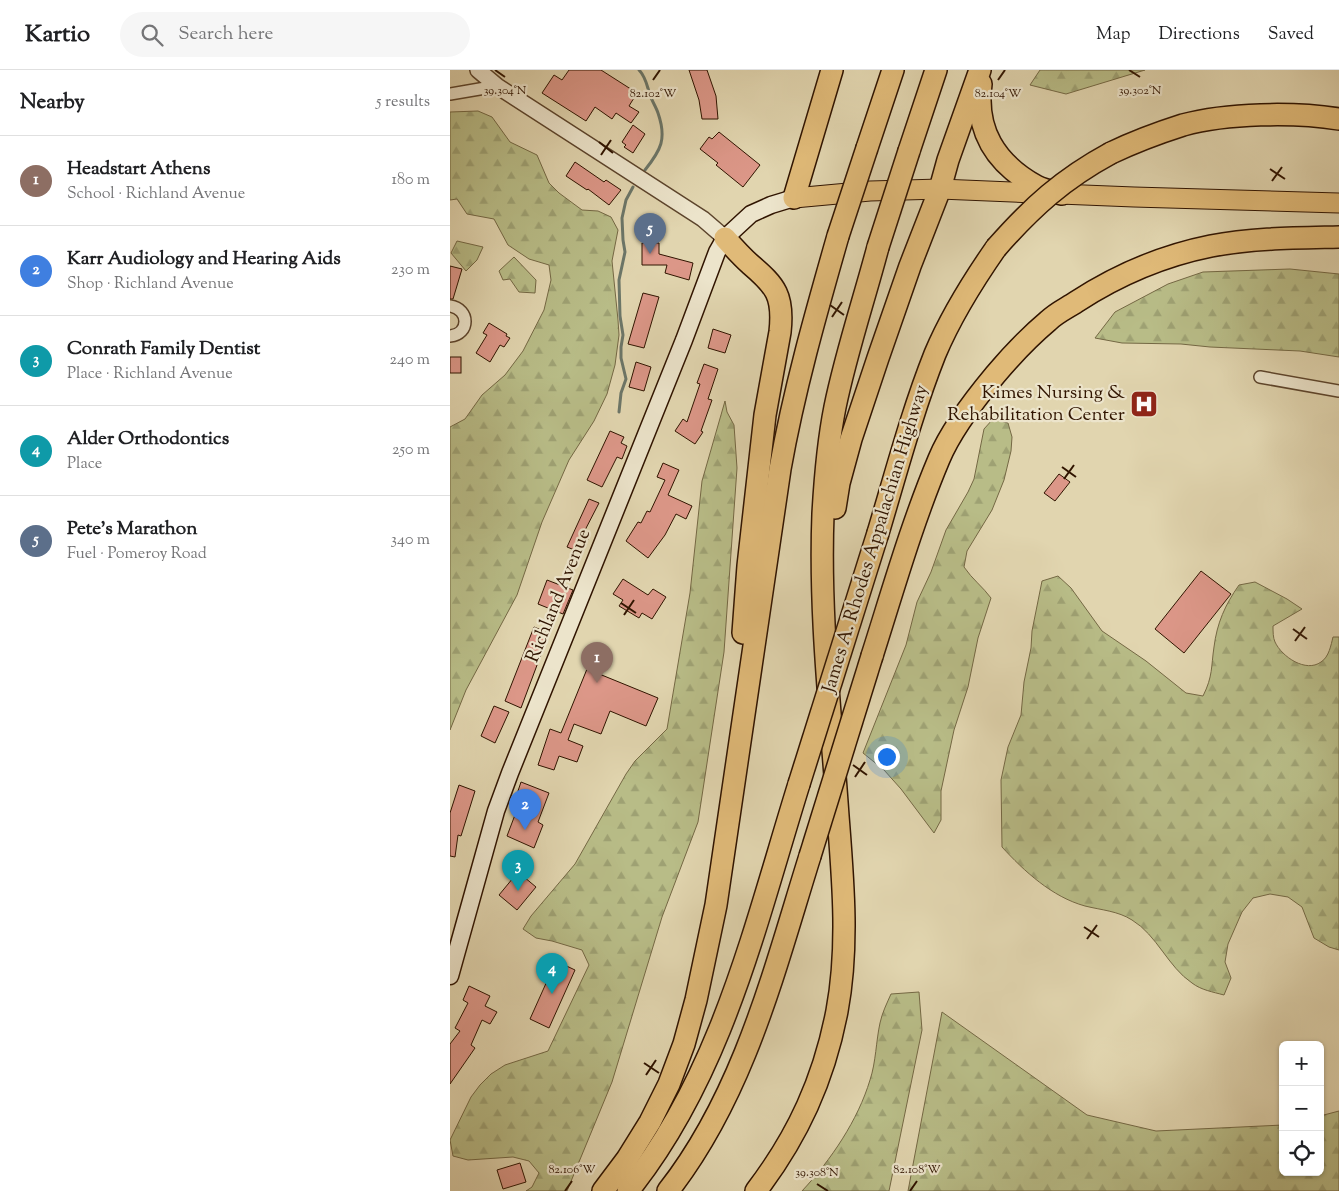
<!DOCTYPE html>
<html lang="en">
<head>
<meta charset="utf-8">
<style>
	body { margin:0; font-family:"Sorts Mill Goudy",serif; background:#f6f6f6; color:#202124 }
	.controls { position:absolute; right:15px; bottom:15px; display:grid; overflow:hidden; border-radius:8px; box-shadow:0 1px 4px #0004 }
	.controls button { width:45px; height:45px; display:grid; place-items:center; padding:0; border:0; border-bottom:1px solid #e0e0e0; background:#fff; color:#202124; font:25px sans-serif }
	.you { position:absolute; left:436px; top:686px; width:18px; height:18px; margin:-12px; border:4px solid #fff; border-radius:50%; background:#1a73e8; box-shadow:0 0 0 8px #1a73e833 }
	.badge { display:grid; place-items:center; width:32px; height:32px; border-radius:50%; background:#b45309; color:#fff; font-size:16px; font-weight:700 }
	.pin { position:absolute; translate:-50% -41px; filter:drop-shadow(0 1px 2px #0008) }
	.pin::after { content:''; position:absolute; top:26px; width:18px; height:15px; background:inherit; clip-path:polygon(0 0,100% 0,50% 100%) }
	.list { margin:0; padding:0; list-style:none }
	h2 { display:flex; justify-content:space-between; align-items:center; height:65px; margin:0; padding:0 20px; font-size:21px }
	h2 small { font-size:16px; font-weight:400; color:#757577 }
	.list li { display:grid; grid-template-columns:32px 1fr auto; gap:15px; align-items:center; box-sizing:border-box; height:90px; padding:0 20px; border-top:1px solid #e0e0e0 }
	.list b { display:block; font-size:19px; white-space:nowrap }
	.list p { margin:0; font-size:16px; white-space:nowrap; color:#757577 }
	.list em { font-size:16px; font-style:normal; color:#757577 }
	.icon { flex:none; width:28px; height:28px; fill:none; stroke:currentColor; stroke-width:2; stroke-linecap:round; stroke-linejoin:round }
	.map { position:relative; flex:none; width:889px; height:1121px; overflow:hidden }
	header { display:flex; align-items:center; gap:30px; box-sizing:border-box; height:70px; padding:0 25px; background:#fff; border-bottom:1px solid #e0e0e0 }
	header strong { font-size:24px }
	nav { display:flex; gap:28px; margin-inline-start:auto; font-size:18px }
	.search { width:350px; height:45px; background:#f6f6f6; display:flex; align-items:center; gap:12px; box-sizing:border-box; padding:0 18px; border-radius:28px; color:#757577; font-size:19px }
	main { display:flex }
	aside { flex:1; background:#fff }
	.map>svg:first-child { display:block }
</style>
</head>
<body>
<header>
<strong>Kartio</strong>
<div class="search"><svg class="icon" aria-label="search" viewBox="0 0 24 24"><circle cx="10" cy="10" r="6"/><path d="M15 15l6 6"/></svg>Search here</div>
<nav><a>Map</a><a>Directions</a><a>Saved</a></nav>
</header>
<main>
<aside>
<h2>Nearby<small>5 results</small></h2>
<ul class="list">
<li><span class="badge" style="background:#8d6e63">1</span><div><b>Headstart Athens</b><p>School · Richland Avenue</p></div><em>180 m</em></li>
<li><span class="badge" style="background:#3f7fe0">2</span><div><b>Karr Audiology and Hearing Aids</b><p>Shop · Richland Avenue</p></div><em>230 m</em></li>
<li><span class="badge" style="background:#0f9aa8">3</span><div><b>Conrath Family Dentist</b><p>Place · Richland Avenue</p></div><em>240 m</em></li>
<li><span class="badge" style="background:#0f9aa8">4</span><div><b>Alder Orthodontics</b><p>Place</p></div><em>250 m</em></li>
<li><span class="badge" style="background:#5c6f8a">5</span><div><b>Pete's Marathon</b><p>Fuel · Pomeroy Road</p></div><em>340 m</em></li>
</ul>
</aside>
<div class="map">
<svg width="889" height="1121" viewBox="0 0 889 1121">
	<defs>
		<pattern id="forest-firs" width="22" height="20" patternUnits="userSpaceOnUse" patternTransform="scale(1.25)"><rect width="22" height="20" fill="#b8bc87"/><path d="M5 1l3.5 6h-7zM16 11l3.5 6h-7z" fill="#9ea173"/></pattern>
	</defs>
	<rect width="100%" height="100%" fill="#e1d5af"/>
	<filter id="stains"><feTurbulence type="fractalNoise" baseFrequency=".004" numOctaves="4"/><feColorMatrix values="0 0 0 0 .2 0 0 0 0 .09 0 0 0 0 .02 0 0 0 .5 -.17"/></filter>
	<radialGradient id="worn" r=".72"><stop offset=".6" stop-color="#630" stop-opacity="0"/><stop offset="1" stop-color="#630" stop-opacity=".3"/></radialGradient>
	<g fill="url(#forest-firs)" stroke="#746844">
		<polygon points="590,0 695,0 616,24 580,15"/>
		<polygon points="28,41 42,47 60,72 87,85 99,113 109,123 132,140 148,141 161,147 168,160 162,191 168,250 169,265 165,295 157,324 144,351 119,390 92,452 67,525 16,620 0,660 0,357 15,349 32,325 55,305 73,281 94,240 101,210 99,195 79,189 58,175 44,149 17,144 7,129 0,130 0,42"/>
		<polygon points="7,171 33,177 27,190 16,201 1,183"/>
		<polygon points="64,187 86,210 85,223 69,222 60,209 53,210 49,201"/>
		<polygon points="840,199 889,204 889,287 850,281 760,277 731,274 672,273 645,268 665,242 718,214 753,202"/>
		<polygon points="275,331 277,342 284,355 287,398 274,582 248,752 212,847 162,1012 117,1121 76,1121 82,1117 89,1103 79,1091 63,1087 18,1090 3,1086 0,1070 21,1027 30,1015 41,1004 55,995 98,981 139,895 132,880 102,871 86,868 73,859 81,846 125,794 176,704 185,691 217,659 240,523 252,411"/>
		<path d="M543 349 558 353 562 367 561 381 554 410 542 440 517 481 514 497C522 509 533 517 541 528L528 568 518 617 504 660 491 721V750L484 763 451 719 434 700 413 683 456 575 467 532 481 502 496 460 518 422 524 409 534 359Z"/>
		<path d="M608 506 621 518 652 561 696 591 736 623 753 626C763 606 761 597 764 577 767 553 775 535 789 515L805 512 837 529 852 539 823 556C823 561 823 568 825 572 832 587 856 603 871 592 879 587 881 575 883 567H889V880L879 877 864 868 852 837 838 827 820 824 803 828 792 842 778 874 775 892 781 908 774 925C763 922 751 920 742 913 718 897 707 865 682 850 668 841 651 840 635 836 602 827 574 801 552 777L551 710 558 677 571 645 574 612 581 578 582 561 592 511Z"/>
		<path d="M469 922 472 960 439 1121H352C381 1090 408 1050 420 1010 426 992 426 971 430 953 432 943 437 933 441 924Z"/>
		<polygon points="492,942 637,1045 706,1061 833,1055 833,1102 870,1102 870,1046 889,1041 889,1121 458,1121"/>
	</g>
	<g fill="none" stroke-linecap="round" stroke-linejoin="round">
		<g stroke="#6c7668" stroke-width="3">
			<path d="M189 0C196 7 197 16 200 25 202 31 206 37 208 43 217 69 211 80 195 100"/>
			<polyline points="169,342 171,323 176,309 171,288 171,277 173,265 170,246 169,210 175,182 173,170 172,148 176,130 183,117"/>
		</g>
	</g>
	<g fill="#dc9788" stroke="#301400">
		<polygon points="119,0 151,0 187,23 179,36 189,42 181,53 166,43 162,49 145,37 136,51 92,23 104,5 112,10"/>
		<polygon points="239,0 257,0 266,26 268,49 252,49 249,30"/>
		<polygon points="183,55 195,64 183,83 174,77 176,75 172,72"/>
		<polygon points="269,62 310,95 293,117 266,95 268,93 250,79 259,67 262,69"/>
		<polygon points="125,92 154,112 156,110 171,120 159,135 138,119 137,120 116,106"/>
		<polygon points="192,173 209,173 209,184 243,193 239,210 215,203 217,195 192,195"/>
		<polygon points="0,196 12,199 3,229 0,229"/>
		<polygon points="193,223 209,227 194,278 178,274"/>
		<polygon points="39,253 57,264 56,266 60,268 54,277 50,275 40,292 26,283 37,265 33,263"/>
		<polygon points="263,259 281,265 275,283 258,278"/>
		<rect x="0" y="287" width="11" height="16"/>
		<polygon points="186,292 201,297 194,321 179,317"/>
		<polygon points="254,294 268,299 258,329 262,330 251,361 253,362 245,374 225,361 233,349 237,352 250,314 247,313"/>
		<polygon points="160,361 174,367 171,373 177,376 172,389 167,387 152,417 137,410"/>
		<polygon points="213,393 229,400 218,425 242,436 236,449 226,444 215,465 198,488 176,471 188,452 191,453 197,441 200,442 215,410 207,407"/>
		<polygon points="609,404 620,412 605,431 594,423"/>
		<polygon points="139,429 149,433 132,466 138,469 132,483 117,477"/>
		<polygon points="751,501 781,524 734,583 705,559"/>
		<polygon points="173,509 198,525 203,519 216,527 202,549 192,543 189,548 169,536 173,530 163,524"/>
		<polygon points="97,510 123,520 113,544 88,534"/>
		<polygon points="84,557 99,563 71,638 55,631"/>
		<polygon points="137,599 208,628 196,656 160,641 151,664 124,654 118,670 133,676 127,692 109,686 104,700 88,695 100,659 111,663"/>
		<polygon points="44,636 59,642 45,673 31,666"/>
		<polygon points="71,712 99,723 88,752 93,755 84,778 57,766 71,729 66,727"/>
		<polygon points="9,715 25,721 11,766 8,765 5,787 0,786 0,743"/>
		<polygon points="68,802 86,817 67,840 49,825"/>
		<polygon points="106,891 125,900 99,958 80,949"/>
		<polygon points="19,916 40,926 35,936 47,942 40,954 32,950 21,975 25,978 0,1014 0,974 10,961 5,958 18,933 13,930"/>
		<polygon points="70,1093 76,1112 53,1119 47,1100"/>
	</g>
	<g fill="none" stroke-linecap="round" stroke-linejoin="round">
		<g stroke="#5c442c" stroke-width="14">
			<g id="minor">
				<polyline points="0,24 47,16"/>
				<path d="M0 236C20 239 20 264 0 266"/>
				<polyline points="810,307 889,321"/>
			</g>
		</g>
		<g stroke="#5c442c" stroke-width="18">
			<polyline id="tertiary" points="28,0 47,16 253,149 275,168"/>
		</g>
		<g stroke="#301400" stroke-width="19">
			<polyline id="secondary" points="0,906 46,741 60,703 234,270 267,182 275,168 301,144 321,135 344,128"/>
		</g>
		<g stroke="#301400" stroke-width="21">
			<polyline id="trunk" points="344,128 420,121 490,119 684,127 889,133"/>
		</g>
		<g stroke="#301400" stroke-width="24">
			<g id="motorway">
				<path d="M531 14C525 60 545 93 586 116 593 120 604 122 612 124"/>
				<polyline points="417,78 443,0"/>
				<polyline points="459,81 486,0"/>
				<path d="M661 83C684 72 708 63 733 55 777 43 844 42 889 49"/>
				<polyline points="344,128 382,0"/>
				<path d="M275 168C283 177 291 186 300 194 326 216 334 226 330 262L315 345 298 496 293 563"/>
				<polyline points="385,438 389,413 401,369 428,288 460,196 490,119 498,90 530,0"/>
				<path d="M428 463C446 403 462 342 485 284 501 246 523 211 546 178"/>
				<path d="M422 586C443 520 462 453 489 389 501 360 525 329 545 305 561 286 579 267 598 251 606 243 617 238 626 232 669 204 711 186 761 176 803 168 846 168 889 167"/>
				<path d="M153 1121 177 1089 200 1052 219 1014 234 974 246 930 266 835 330 399C344 320 366 243 388 166"/>
				<path d="M178 1121C272 1004 305 855 349 714"/>
				<path d="M218 1121C294 1024 324 901 360 786"/>
				<path d="M306 1121C348 1066 374 1009 387 941 399 877 393 810 388 746 381 645 369 544 373 444 375 408 378 372 385 337 396 283 414 230 428 177"/>
			</g>
		</g>
		<use href="#minor" stroke="#ece4cb" stroke-width="11"/>
		<use href="#tertiary" stroke="#ece4cb" stroke-width="15"/>
		<use href="#secondary" stroke="#ece4cb" stroke-width="16"/>
		<use href="#trunk" stroke="#e0ba78" stroke-width="19"/>
		<use href="#motorway" stroke="#e0ba78" stroke-width="21"/>
		<g stroke="#301400" stroke-width="24" stroke-linecap="butt">
			<g id="motorway-bridge">
				<polyline points="388,166 417,78"/>
				<polyline points="428,177 459,81"/>
				<path d="M546 178C582 137 613 109 661 83"/>
				<polyline points="349,714 428,463"/>
				<polyline points="360,786 422,586"/>
			</g>
		</g>
		<use href="#motorway-bridge" stroke="#e0ba78" stroke-width="21"/>
	</g>
	<path fill="none" stroke="#301400" stroke-width="2" d="M45 0 55 7M679 0 690 7M203 10 210 0M548 10 555 0M149 72 163 83M151 85 161 70M820 99 835 109M822 111 832 97M380 235 394 245M382 247 392 232M612 397 626 407M614 409 624 395M171 533 186 543M174 545 184 530M843 559 857 569M845 571 855 557M403 695 417 705M405 707 415 692M634 857 649 867M637 869 647 855M194 993 209 1003M196 1005 206 990M367 1114 378 1121M115 1121 122 1111M460 1121 467 1111"/>
	<defs>
		<g id="hospital-square" transform="scale(1.4375)"><rect x="-9" y="-9" width="18" height="18" rx="4" fill="#8f2418" stroke="#ece4cb"/><path d="M-5-5h3v3.5h4V-5h3V5h-3V1.5h-4V5h-3Z" fill="#fff"/></g>
	</defs>
	<g fill-rule="evenodd">
		<use href="#hospital-square" x="694" y="334"/>
	</g>
	<g text-anchor="middle" dominant-baseline="central" stroke-width="4.5" stroke-linejoin="round" paint-order="stroke">
		<g font-size="19" fill="#301400" stroke="#ece4cb" text-anchor="end">
			<text x="675" y="323">Kimes Nursing &amp;<tspan x="675" dy="22">Rehabilitation Center</tspan></text>
		</g>
		<g font-size="19" fill="#301400" stroke="#ece4cb">
			<text transform="translate(426 469) rotate(-73)">James A. Rhodes Appalachian Highway</text>
			<text transform="translate(109 526) rotate(-68)">Richland Avenue</text>
		</g>
	</g>
	<g font-size="12" text-anchor="middle" fill="#301400" stroke="#ece4cb" stroke-width="4.5" stroke-linejoin="round" paint-order="stroke">
		<text x="690" y="24">39.302°N</text>
		<text x="55" y="24">39.304°N</text>
		<text x="203" y="27">82.102°W</text>
		<text x="548" y="27">82.104°W</text>
		<text x="122" y="1103">82.106°W</text>
		<text x="467" y="1103">82.108°W</text>
		<text x="367" y="1106">39.308°N</text>
	</g>
	<rect width="100%" height="100%" filter="url(#stains)"/>
	<rect width="100%" height="100%" fill="url(#worn)"/>
</svg>
<div class="controls">
<button>+</button>
<button>−</button>
<button><svg class="icon" aria-label="locate" viewBox="0 0 24 24"><circle cx="12" cy="12" r="6"/><path d="M12 2v4M12 18v4M2 12h4M18 12h4"/></svg></button>
</div>
<div class="you"></div>
<div class="pin badge" style="left:147px;top:613px;background:#8d6e63">1</div>
<div class="pin badge" style="left:75px;top:760px;background:#3f7fe0">2</div>
<div class="pin badge" style="left:68px;top:821px;background:#0f9aa8">3</div>
<div class="pin badge" style="left:102px;top:924px;background:#0f9aa8">4</div>
<div class="pin badge" style="left:200px;top:184px;background:#5c6f8a">5</div>
</div>
</main>
</body>
</html>
